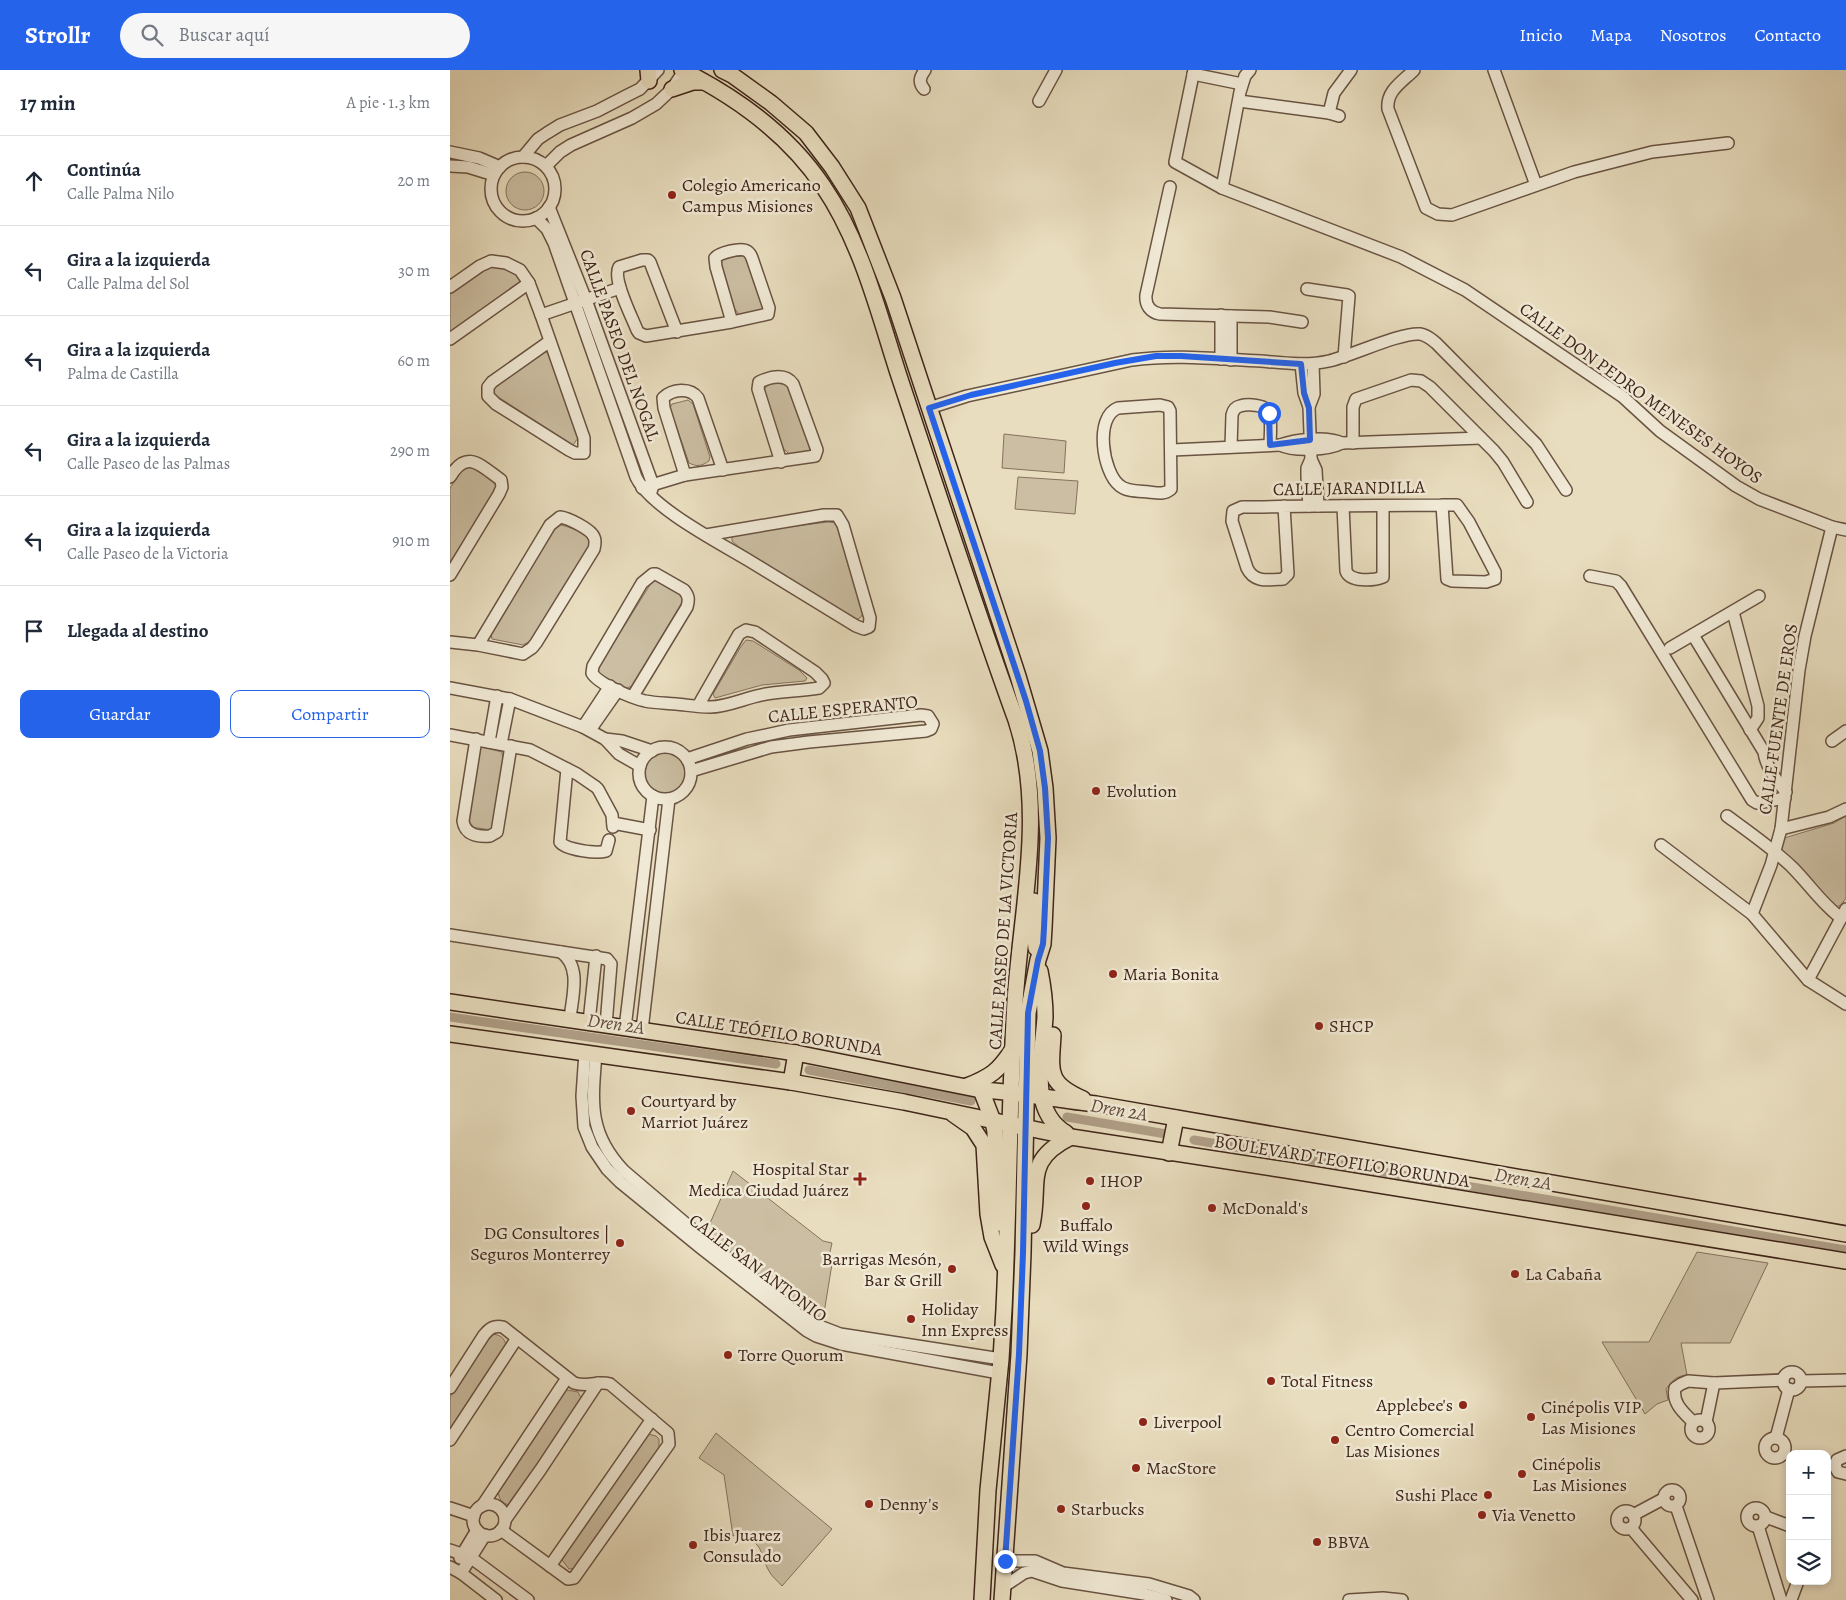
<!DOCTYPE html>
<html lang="es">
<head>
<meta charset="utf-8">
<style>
	body { margin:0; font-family:Alegreya,serif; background:#f6f6f7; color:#1f2937 }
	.controls { position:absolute; right:15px; bottom:15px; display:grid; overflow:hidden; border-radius:10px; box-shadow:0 2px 8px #0003 }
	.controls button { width:45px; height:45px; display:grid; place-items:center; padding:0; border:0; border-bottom:1px solid #e0e1e3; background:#fff; color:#1f2937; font:25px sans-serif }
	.stop { position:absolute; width:15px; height:15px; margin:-11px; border:4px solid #2563eb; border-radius:50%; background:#fff }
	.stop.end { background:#2563eb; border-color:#fff; box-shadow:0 1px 5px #0008 }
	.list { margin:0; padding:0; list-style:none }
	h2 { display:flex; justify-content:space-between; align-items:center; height:65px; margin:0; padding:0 20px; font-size:21px }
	h2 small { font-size:16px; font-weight:400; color:#747a83 }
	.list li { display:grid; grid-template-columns:32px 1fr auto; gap:15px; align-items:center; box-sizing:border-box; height:90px; padding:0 20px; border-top:1px solid #e0e1e3 }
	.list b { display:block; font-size:19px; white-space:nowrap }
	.list p { margin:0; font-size:16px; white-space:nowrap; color:#747a83 }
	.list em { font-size:16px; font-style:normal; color:#747a83 }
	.actions { display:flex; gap:10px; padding:15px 20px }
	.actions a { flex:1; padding:11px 0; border:1px solid #2563eb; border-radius:10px; text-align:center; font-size:18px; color:#2563eb }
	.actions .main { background:#2563eb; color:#fff }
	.icon { flex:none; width:28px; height:28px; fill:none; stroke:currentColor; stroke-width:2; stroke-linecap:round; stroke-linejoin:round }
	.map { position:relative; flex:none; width:1396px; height:1530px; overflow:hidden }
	header { display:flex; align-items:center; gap:30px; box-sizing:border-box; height:70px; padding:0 25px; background:#2563eb; color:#fff }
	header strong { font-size:24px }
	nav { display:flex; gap:28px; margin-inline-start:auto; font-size:18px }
	.search { width:350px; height:45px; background:#f6f6f7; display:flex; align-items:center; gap:12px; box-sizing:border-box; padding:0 18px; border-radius:28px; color:#747a83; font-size:19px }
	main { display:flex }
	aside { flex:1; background:#fff }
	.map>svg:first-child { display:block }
</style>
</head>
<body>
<header>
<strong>Strollr</strong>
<div class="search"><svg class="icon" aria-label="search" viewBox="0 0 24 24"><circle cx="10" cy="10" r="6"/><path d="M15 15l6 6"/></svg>Buscar aquí</div>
<nav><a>Inicio</a><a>Mapa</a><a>Nosotros</a><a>Contacto</a></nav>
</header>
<main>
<aside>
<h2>17 min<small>A pie · 1.3 km</small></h2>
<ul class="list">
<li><svg class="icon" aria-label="ahead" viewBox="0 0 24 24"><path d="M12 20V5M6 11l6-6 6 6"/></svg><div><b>Continúa</b><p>Calle Palma Nilo</p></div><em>20 m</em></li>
<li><svg class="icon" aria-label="left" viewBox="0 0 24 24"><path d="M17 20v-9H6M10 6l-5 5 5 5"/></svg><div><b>Gira a la izquierda</b><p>Calle Palma del Sol</p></div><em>30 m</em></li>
<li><svg class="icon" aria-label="left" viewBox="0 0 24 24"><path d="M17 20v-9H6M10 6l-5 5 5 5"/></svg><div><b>Gira a la izquierda</b><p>Palma de Castilla</p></div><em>60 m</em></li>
<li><svg class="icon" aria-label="left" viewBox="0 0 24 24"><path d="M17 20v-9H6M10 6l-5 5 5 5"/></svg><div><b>Gira a la izquierda</b><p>Calle Paseo de las Palmas</p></div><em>290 m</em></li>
<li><svg class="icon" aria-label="left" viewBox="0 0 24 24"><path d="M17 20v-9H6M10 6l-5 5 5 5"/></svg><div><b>Gira a la izquierda</b><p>Calle Paseo de la Victoria</p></div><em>910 m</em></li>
<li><svg class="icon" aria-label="arrive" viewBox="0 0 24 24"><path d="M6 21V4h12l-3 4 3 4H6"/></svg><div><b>Llegada al destino</b></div></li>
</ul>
<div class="actions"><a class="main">Guardar</a><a>Compartir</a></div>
</aside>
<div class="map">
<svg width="1396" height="1530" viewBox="0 0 1396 1530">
	<rect width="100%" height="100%" fill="#e8ddbe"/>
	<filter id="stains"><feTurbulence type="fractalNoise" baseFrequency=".004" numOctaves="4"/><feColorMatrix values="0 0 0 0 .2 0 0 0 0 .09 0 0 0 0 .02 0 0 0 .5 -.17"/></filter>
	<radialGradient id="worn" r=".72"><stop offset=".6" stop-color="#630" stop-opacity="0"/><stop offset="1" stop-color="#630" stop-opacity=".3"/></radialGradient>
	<g fill="#cbbea2" stroke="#85725e">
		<circle cx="75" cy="121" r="19"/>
		<polygon points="289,184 294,186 301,196 315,236 313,240 290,245 281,235 268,187"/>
		<polygon points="40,196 53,197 71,206 70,212 0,263 0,223 27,202"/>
		<polygon points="93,282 97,282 103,288 128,368 123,375 42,323 42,317"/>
		<path d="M330 311 337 312 362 376 360 381 355 384 340 385 333 378 313 322C316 314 323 313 330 311Z"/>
		<path d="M238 330 243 334 260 387 259 391C252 396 247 397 239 393L220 338 222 334Z"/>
		<polygon points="554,364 616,371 614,403 552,398"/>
		<path d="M15 396C26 398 40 406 46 415L45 422 0 492V418Z"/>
		<polygon points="568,407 628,411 625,444 565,439"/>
		<polygon points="378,452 387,453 394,473 413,543 411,547 406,550 289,477 282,471 282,464"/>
		<path d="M111 455C118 456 137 464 139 471 140 472 139 477 139 479L80 571 73 575 42 569 41 564 105 458Z"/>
		<polygon points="203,510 213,513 233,527 233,531 182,616 177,618 149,604 148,598"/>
		<polygon points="296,570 303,571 349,600 357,608 355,611 312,615 265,628 263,624 290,578"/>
		<polygon points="32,677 52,682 53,693 43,757 41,760 21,757 19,752 28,680"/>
		<circle cx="215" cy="702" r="22"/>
		<polygon points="1396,746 1396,828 1391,835 1386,837 1331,783 1331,769 1384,753"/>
		<path d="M283 1101 373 1171 382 1173 378 1191 382 1194 373 1249C331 1224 294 1192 257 1160Z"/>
		<path d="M1247 1182 1318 1193 1280 1273H1231L1237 1305C1226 1306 1222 1311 1216 1319L1218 1330 1207 1334 1195 1344 1152 1272H1199Z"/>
		<path d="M42 1264C50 1265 54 1267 56 1275L0 1361V1327Z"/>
		<path d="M117 1320 128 1322 132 1330 62 1433 59 1435C51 1433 49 1429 48 1421L113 1322Z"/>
		<path d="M266 1363 382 1459 332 1516C328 1511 322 1507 319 1501 307 1479 316 1475 288 1464L283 1466 274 1405 249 1388Z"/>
		<polygon points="198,1364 206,1366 209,1369 209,1381 127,1498 119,1499 112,1490 113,1485"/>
	</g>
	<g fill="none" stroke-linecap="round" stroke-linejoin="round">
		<g stroke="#af9e86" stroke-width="9">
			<polyline points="0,947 326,994"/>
			<polyline points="359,1000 521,1031"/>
			<polyline points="617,1047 716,1064"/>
			<polyline points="744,1070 1396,1180"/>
		</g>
		<g stroke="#695342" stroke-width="14">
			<g id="minor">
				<polyline points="744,0 725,92 772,118 951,187 1015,220 1173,327 1210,361 1286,416 1309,429 1382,457 1396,460"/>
				<path d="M964 0C952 12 936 21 938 39L976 138 988 144 1002 145 1124 102 1202 82 1278 73"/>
				<polyline points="1044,0 1086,115"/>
				<polyline points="743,4 792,14"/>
				<path d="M474 19C468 12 470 7 475 0"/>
				<polyline points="589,31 606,0"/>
				<polyline points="789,31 879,43 889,46"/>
				<polyline points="879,43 884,23 901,0"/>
				<polyline points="0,82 29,88 50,97"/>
				<circle cx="73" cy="119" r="32"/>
				<polyline points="73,87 88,69 97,63 110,55 147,41 178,25 190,19 208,0"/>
				<polyline points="0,96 18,97 44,105"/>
				<polyline points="96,96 110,82 121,75 182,48 206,34 222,19 234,1"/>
				<path d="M720 117 696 225C695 235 700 242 710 244L819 247 852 252"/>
				<polyline points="772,118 790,22 795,6 800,0"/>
				<polyline points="99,137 136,230 203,415 201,422"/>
				<path d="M86 148 97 159 104 173 186 407C200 437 268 472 298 490 334 512 370 534 406 556L414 559 419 557 420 548 393 455 387 445H374L256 465"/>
				<polyline points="0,217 30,196 41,191 56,193 70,200 79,213 91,245 134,368 134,383 125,383 119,380 46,334 38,326 38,317 42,312 100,271"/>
				<polyline points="857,219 897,225 899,226 894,287"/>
				<polyline points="91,245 170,218"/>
				<polyline points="771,245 771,289"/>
				<path d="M227 262 200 192 198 190H192L169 197C162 209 182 247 187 260L189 263 196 266 282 252 318 244 319 238 302 188C301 185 300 183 297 181 291 177 269 183 265 188L266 197 282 252"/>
				<polyline points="0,269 79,213"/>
				<polyline points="781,290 781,246"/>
				<polyline points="851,294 854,323 859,337 861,389 857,398 857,407 859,436"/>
				<path d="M710 335 718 337 720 341 721 419C714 425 707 423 699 422 690 421 676 422 669 415 653 402 644 347 668 338Z"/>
				<polyline points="859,337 864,324 863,294"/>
				<path d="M479 338 517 326 682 290C725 284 768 289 811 291 834 293 857 296 879 291 901 286 951 262 970 264 977 265 981 269 986 273L1086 374 1116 420"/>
				<polyline points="903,373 903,337 906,329 961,310 971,311 980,317 1044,381 1053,392 1077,432"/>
				<path d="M830 375C845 382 878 380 892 373L1031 368"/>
				<path d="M781 377 782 345C783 341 785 337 790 336 797 334 816 334 819 343 822 352 820 366 820 375"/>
				<path d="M722 380 830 375C846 369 877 366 892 373"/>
				<polyline points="861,389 866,400 868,436"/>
				<path d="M235 405 214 338 213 328C222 319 240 317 248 328L273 400"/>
				<path d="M0 407C17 378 31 396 51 410L52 417 49 424 0 505"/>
				<path d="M192 418 235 405 365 386 367 380 343 314C335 303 320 307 309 312L308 319 331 392"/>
				<path d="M834 436 838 504 833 509C818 510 804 513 797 498L782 451 783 441 792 437C817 437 842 436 868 436L992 435H1007L1019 452 1045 502V509L1036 512 1002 511 997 509 992 435"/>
				<path d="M893 436 896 501C900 512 923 511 933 507V436"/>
				<polyline points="1140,506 1166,511 1171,516 1302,730 1307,733 1335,728"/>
				<polyline points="1283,542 1308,636 1308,648 1300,660"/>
				<path d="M1243 565 1314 682C1316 697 1326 710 1336 722"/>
				<path d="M0 572 28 575 73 584 82 578 86 573 144 479C145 475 146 471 144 467 141 459 118 448 110 447L100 455 28 575"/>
				<polyline points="1220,578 1309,526"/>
				<polyline points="0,618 60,629 133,657 155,669 169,684 190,696"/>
				<path d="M183 626 237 537C239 530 239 526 234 520L206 504H203L192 513 143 596 142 603C148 614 182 628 195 631 205 633 216 633 226 634 237 635 248 637 260 637 278 637 297 627 316 624 333 621 351 621 369 618L374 613 372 609 365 602 305 562 296 560 289 564 248 636"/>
				<polyline points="133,657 160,616"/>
				<polyline points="140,660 168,620"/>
				<polyline points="0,665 80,680 127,704 146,717"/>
				<path d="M26 669 13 751C15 765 28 767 40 766L47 762 61 676"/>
				<polyline points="155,669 172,671 202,681"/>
				<polyline points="1382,671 1396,661"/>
				<polyline points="39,672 47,626"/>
				<polyline points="51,674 60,629"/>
				<circle cx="215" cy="703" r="26"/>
				<polyline points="237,689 297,669 339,660 471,645 478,646 483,654 481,659 476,661 359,672 321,677 241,701"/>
				<path d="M117 699 110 772C116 780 147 784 156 781L159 770"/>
				<polyline points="148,719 162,745 163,757"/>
				<path d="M1277 746C1299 762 1322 778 1342 797 1359 814 1372 834 1391 848"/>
				<polyline points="163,753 200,760"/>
				<polyline points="1331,759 1379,747 1396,739"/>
				<polyline points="1211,775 1302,844 1358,910 1396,934"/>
				<polyline points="1302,844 1321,795 1331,759 1349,600 1355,566 1382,457"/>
				<polyline points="0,865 157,889 161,894 156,955"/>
				<path d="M111 882C132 897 122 927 120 949"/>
				<polyline points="1358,910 1396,839"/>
				<polyline points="139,952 146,886"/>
				<polyline points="175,958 203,726"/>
				<polyline points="192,960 219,729"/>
				<polyline points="135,982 132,1026 134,1057 142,1077 157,1099 170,1112 251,1178 357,1261 366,1266 391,1274 549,1303"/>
				<path d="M146 984C142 1033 138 1063 174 1101L248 1164 351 1247 364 1254 390 1264 551 1289"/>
				<circle cx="1342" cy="1311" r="9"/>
				<polyline points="1351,1311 1396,1310"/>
				<path d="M0 1318 34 1265C40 1258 44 1255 53 1257L124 1313C140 1318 147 1310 160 1314L218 1363 219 1374 124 1508 118 1509 51 1460"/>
				<circle cx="1250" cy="1359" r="9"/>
				<path d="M1243 1352C1233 1342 1222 1333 1225 1318L1231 1314 1238 1311 1264 1313 1333 1310"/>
				<polyline points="1256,1352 1264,1313"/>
				<polyline points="1326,1368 1339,1319"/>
				<circle cx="1325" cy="1378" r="10"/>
				<polyline points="0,1370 67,1268"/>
				<polyline points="1396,1386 1387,1390 1385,1396 1388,1402 1396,1404"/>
				<circle cx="1222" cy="1428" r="8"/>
				<circle cx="39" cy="1450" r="16"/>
				<polyline points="32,1436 117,1308"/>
				<polyline points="1226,1436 1258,1530"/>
				<circle cx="1306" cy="1447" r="9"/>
				<polyline points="0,1438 24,1446"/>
				<circle cx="1176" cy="1450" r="9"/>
				<polyline points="1183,1445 1213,1429"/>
				<polyline points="1316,1447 1340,1456"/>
				<polyline points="55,1450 91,1399 148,1313"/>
				<polyline points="1308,1456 1331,1530"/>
				<polyline points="1181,1458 1242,1530"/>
				<polyline points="0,1480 20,1487 78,1530"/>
				<polyline points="10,1488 27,1460"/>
				<polyline points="555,1491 585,1491 613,1503 699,1514 739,1526 744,1530"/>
				<polyline points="100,1496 202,1349"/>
				<polyline points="0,1497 11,1503 46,1530"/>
				<polyline points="11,1503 35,1465"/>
				<polyline points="553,1517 574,1503 582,1501 612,1511 694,1524 716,1530"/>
				<polyline points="899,1530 933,1528 952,1530"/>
				<polyline points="1341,1530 1348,1511"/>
			</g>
		</g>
		<g stroke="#3f2519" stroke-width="18">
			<g id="major">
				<polyline points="198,0 199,11"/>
				<path d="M232 0C288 28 338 64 373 116 412 173 429 245 450 309 488 423 525 537 566 650 596 742 571 838 565 932 559 1034 559 1136 554 1239L551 1289 538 1420 532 1530"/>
				<polyline points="272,0 282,5 321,33 356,63 382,97 408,138 443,228 568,606 590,681 595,718 598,768 594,858 593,874 588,890 578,943 573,1183 569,1284 552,1530"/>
				<polyline points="222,19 243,12 254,12"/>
				<polyline points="584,831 584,860 586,878"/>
				<path d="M590 901C593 916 595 932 595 947 593 984 577 1040 616 1063"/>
				<path d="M0 932 346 983 531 1020C569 1022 607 1030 646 1034L1396 1164"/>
				<polyline points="0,964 341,1012 454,1032 621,1067 836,1100 1396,1191"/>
				<path d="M603 965C601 1001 596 1013 633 1029"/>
				<polyline points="341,1012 346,983"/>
				<path d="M517 1016C540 1007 549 1001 562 980"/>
				<polyline points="531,1020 543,1051 545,1062 547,1142 549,1153"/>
				<polyline points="503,1044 523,1058 534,1075 538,1144 542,1167 553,1195"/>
				<polyline points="719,1083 726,1048"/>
				<path d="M582 1155C591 1112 573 1091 621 1067"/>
			</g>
		</g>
		<use href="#minor" stroke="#f0e9d5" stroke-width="11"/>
		<use href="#major" stroke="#e8ddbe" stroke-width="15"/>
	</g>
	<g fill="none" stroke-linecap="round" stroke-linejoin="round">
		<polyline stroke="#2563eb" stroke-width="6" points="555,1491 569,1284 573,1183 578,943 588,890 593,874 594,858 598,768 595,718 590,681 576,631 479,338 521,325 665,293 706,286 731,286 851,294 854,323 859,338 860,370 820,375 819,343"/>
	</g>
	<g fill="#8f2418" stroke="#f0e9d5" stroke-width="2">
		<circle cx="222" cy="125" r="5"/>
		<circle cx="646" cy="721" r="5"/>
		<circle cx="663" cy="904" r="5"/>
		<circle cx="869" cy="956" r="5"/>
		<circle cx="181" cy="1041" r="5"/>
		<path d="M407.5 1101.5h5v5h5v5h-5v5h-5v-5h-5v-5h5z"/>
		<circle cx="640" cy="1111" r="5"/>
		<circle cx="636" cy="1136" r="5"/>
		<circle cx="762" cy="1138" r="5"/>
		<circle cx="170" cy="1173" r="5"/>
		<circle cx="502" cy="1199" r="5"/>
		<circle cx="1065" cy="1204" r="5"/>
		<circle cx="461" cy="1249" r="5"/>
		<circle cx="278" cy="1285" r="5"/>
		<circle cx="821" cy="1311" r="5"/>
		<circle cx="1013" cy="1335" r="5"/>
		<circle cx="1081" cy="1347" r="5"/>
		<circle cx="693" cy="1352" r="5"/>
		<circle cx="885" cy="1370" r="5"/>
		<circle cx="686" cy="1398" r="5"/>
		<circle cx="1072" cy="1404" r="5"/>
		<circle cx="1038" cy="1425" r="5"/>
		<circle cx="419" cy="1434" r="5"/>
		<circle cx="611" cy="1439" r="5"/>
		<circle cx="1032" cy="1445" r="5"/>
		<circle cx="867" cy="1472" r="5"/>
		<circle cx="243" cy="1475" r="5"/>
	</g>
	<g text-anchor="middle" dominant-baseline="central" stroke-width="5" stroke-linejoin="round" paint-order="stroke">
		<g font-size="18" fill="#3f2519" stroke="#f0e9d5" text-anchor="start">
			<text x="232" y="115">Colegio Americano<tspan x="232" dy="21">Campus Misiones</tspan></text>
			<text x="656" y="721">Evolution</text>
			<text x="673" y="904">Maria Bonita</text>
			<text x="879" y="956">SHCP</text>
			<text x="191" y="1031">Courtyard by<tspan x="191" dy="21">Marriot Juárez</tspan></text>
			<text x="399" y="1099" text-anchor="end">Hospital Star<tspan x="399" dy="21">Medica Ciudad Juárez</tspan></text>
			<text x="650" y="1111">IHOP</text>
			<text x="772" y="1138">McDonald's</text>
			<text x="636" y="1155" text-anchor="middle">Buffalo<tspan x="636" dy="21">Wild Wings</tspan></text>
			<text x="160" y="1163" text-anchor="end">DG Consultores |<tspan x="160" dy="21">Seguros Monterrey</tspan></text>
			<text x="492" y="1189" text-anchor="end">Barrigas Mesón,<tspan x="492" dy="21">Bar &amp; Grill</tspan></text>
			<text x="1075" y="1204">La Cabaña</text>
			<text x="471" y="1239">Holiday<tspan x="471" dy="21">Inn Express</tspan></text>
			<text x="288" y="1285">Torre Quorum</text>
			<text x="831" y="1311">Total Fitness</text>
			<text x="1003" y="1335" text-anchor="end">Applebee's</text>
			<text x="1091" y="1337">Cinépolis VIP<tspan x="1091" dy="21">Las Misiones</tspan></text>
			<text x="703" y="1352">Liverpool</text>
			<text x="895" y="1360">Centro Comercial<tspan x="895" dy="21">Las Misiones</tspan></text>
			<text x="1082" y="1394">Cinépolis<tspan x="1082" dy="21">Las Misiones</tspan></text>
			<text x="696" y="1398">MacStore</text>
			<text x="1028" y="1425" text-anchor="end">Sushi Place</text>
			<text x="429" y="1434">Denny's</text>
			<text x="621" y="1439">Starbucks</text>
			<text x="1042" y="1445">Via Venetto</text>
			<text x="253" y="1465">Ibis Juarez<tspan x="253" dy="21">Consulado</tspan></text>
			<text x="877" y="1472">BBVA</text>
		</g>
		<g font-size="18" fill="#3f2519" stroke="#f0e9d5">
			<text transform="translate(170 275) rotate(70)">CALLE PASEO DEL NOGAL</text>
			<text transform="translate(1191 323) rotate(36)">CALLE DON PEDRO MENESES HOYOS</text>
			<text transform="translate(899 418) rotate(-1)">CALLE JARANDILLA</text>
			<text transform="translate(393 639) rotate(-6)">CALLE ESPERANTO</text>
			<text transform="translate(1328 649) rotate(-82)">CALLE FUENTE DE EROS</text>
			<text transform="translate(553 861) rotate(-86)">CALLE PASEO DE LA VICTORIA</text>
			<text transform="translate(329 963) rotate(9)">CALLE TEÓFILO BORUNDA</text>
			<text transform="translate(892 1091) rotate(9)">BOULEVARD TEOFILO BORUNDA</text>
			<text transform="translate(308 1198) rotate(37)">CALLE SAN ANTONIO</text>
		</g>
		<g font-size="19" font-style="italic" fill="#61493a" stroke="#f0e9d5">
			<text transform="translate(166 954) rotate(8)">Dren 2A</text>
			<text transform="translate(669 1040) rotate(10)">Dren 2A</text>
			<text transform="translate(1073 1109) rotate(10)">Dren 2A</text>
		</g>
	</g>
	<rect width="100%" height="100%" filter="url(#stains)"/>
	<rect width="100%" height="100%" fill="url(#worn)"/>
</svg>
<div class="controls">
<button>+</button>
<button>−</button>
<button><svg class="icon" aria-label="layers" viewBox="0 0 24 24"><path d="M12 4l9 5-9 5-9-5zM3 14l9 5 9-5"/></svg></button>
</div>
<div class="stop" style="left:819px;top:343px"></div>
<div class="stop end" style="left:555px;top:1491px"></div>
</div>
</main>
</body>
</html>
